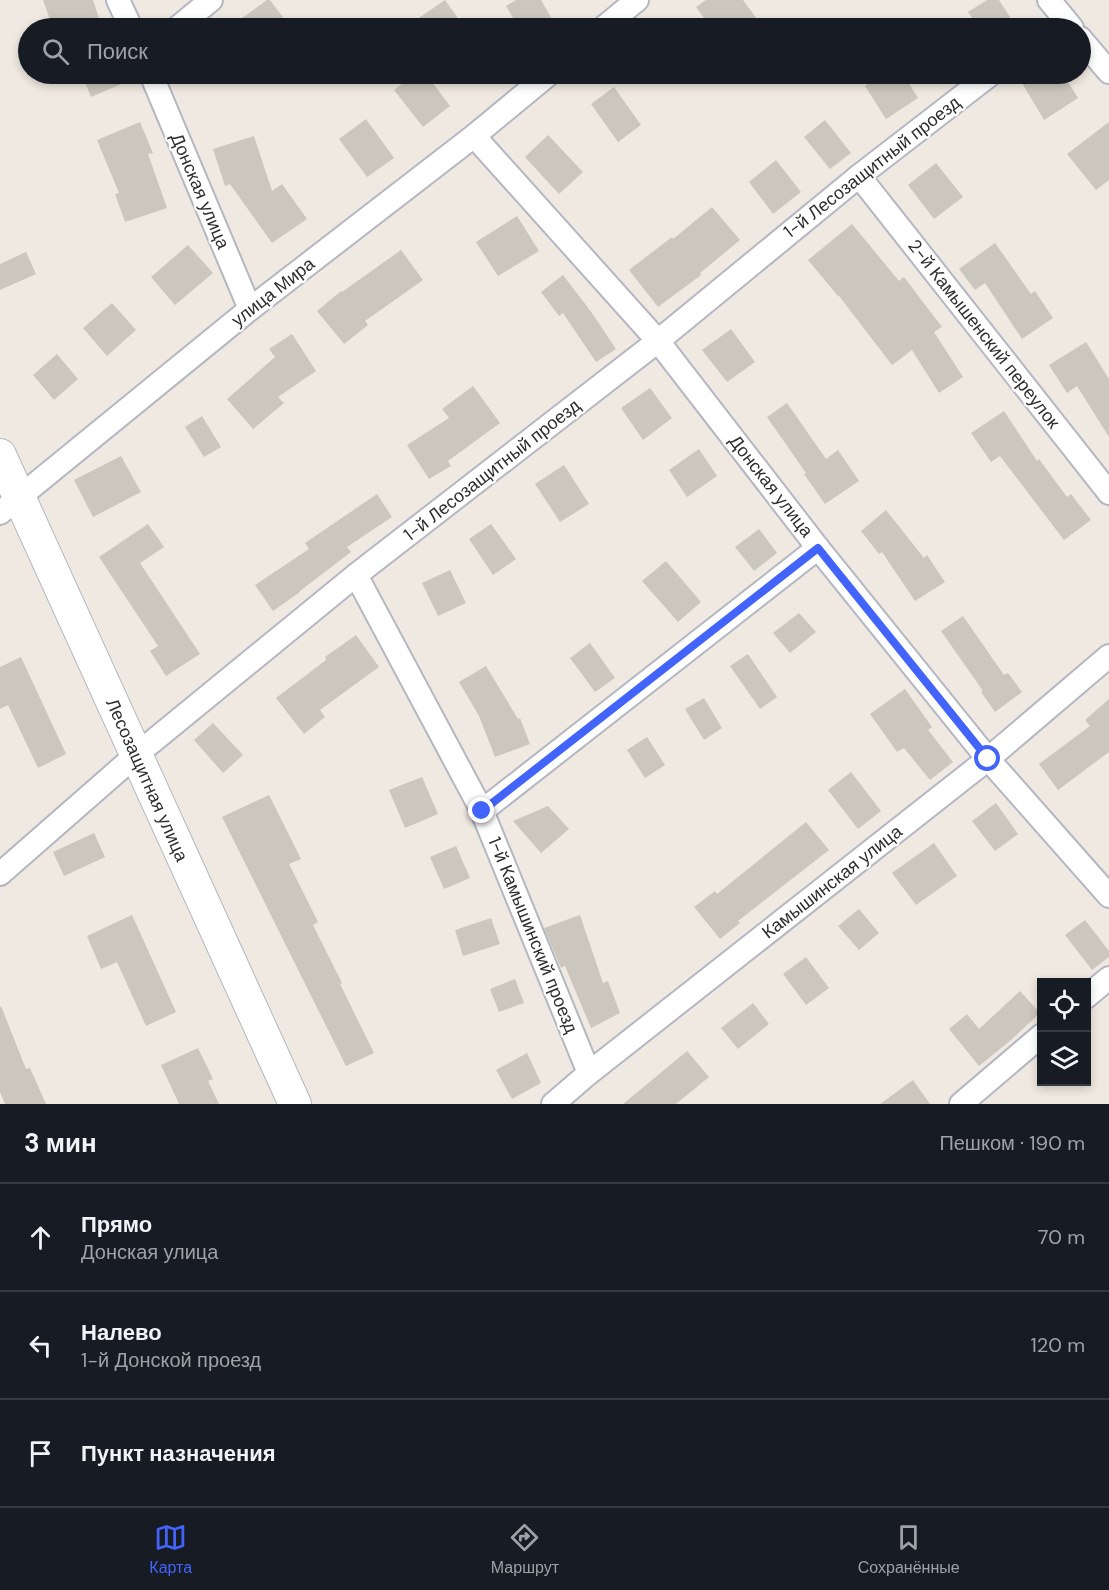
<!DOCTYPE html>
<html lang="ru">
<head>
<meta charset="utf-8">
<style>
	body { margin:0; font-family:"DM Sans",sans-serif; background:#20242c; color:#f1f3f6 }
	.controls { position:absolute; right:18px; bottom:18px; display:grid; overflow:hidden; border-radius:0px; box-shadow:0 3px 9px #0003 }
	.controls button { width:54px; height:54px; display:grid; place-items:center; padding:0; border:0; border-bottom:2px solid #363941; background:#171b24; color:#f1f3f6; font:30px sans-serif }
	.stop { position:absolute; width:18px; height:18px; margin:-14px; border:4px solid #4264fb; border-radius:50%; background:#fff }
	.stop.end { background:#4264fb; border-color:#fff; box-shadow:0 2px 6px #0008 }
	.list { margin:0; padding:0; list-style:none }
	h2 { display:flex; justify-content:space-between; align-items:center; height:78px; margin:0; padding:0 24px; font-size:26px }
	h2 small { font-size:20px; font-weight:400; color:#9ea1a6 }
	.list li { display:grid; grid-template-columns:39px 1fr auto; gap:18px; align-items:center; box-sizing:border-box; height:108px; padding:0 24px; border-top:2px solid #363941 }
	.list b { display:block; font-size:22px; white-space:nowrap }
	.list p { margin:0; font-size:20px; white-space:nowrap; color:#9ea1a6 }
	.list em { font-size:20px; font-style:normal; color:#9ea1a6 }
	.icon { flex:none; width:33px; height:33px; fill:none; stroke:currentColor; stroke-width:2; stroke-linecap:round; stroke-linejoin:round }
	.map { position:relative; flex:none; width:1109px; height:1104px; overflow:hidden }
	.search { position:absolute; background:#171b24; box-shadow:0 3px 9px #0003; left:18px; right:18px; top:18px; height:66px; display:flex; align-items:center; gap:15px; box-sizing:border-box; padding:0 21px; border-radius:33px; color:#9ea1a6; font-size:22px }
	.sheet { height:402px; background:#171b24 }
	nav { display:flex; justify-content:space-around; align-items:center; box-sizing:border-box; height:84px; border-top:2px solid #363941; background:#171b24; font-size:16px; color:#9ea1a6 }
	nav a { display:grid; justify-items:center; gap:3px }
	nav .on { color:#4264fb }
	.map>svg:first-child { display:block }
</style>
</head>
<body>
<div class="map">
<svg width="1109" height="1104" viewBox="0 0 1109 1104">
	<rect width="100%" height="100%" fill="#efe9e1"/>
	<g fill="#cbc7bf">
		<polygon points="43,0 93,0 101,24 87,28 53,28"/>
		<polygon points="267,0 270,0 291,28 228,28"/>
		<polygon points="445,0 465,28 404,28"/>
		<polygon points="516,0 541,0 557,28 519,28 506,6"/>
		<polygon points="706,0 743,0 757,19 743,28 711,28 696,7"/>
		<polygon points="987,0 999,0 1017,28 979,28 968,12"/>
		<polygon points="82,74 138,74 138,77 91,97"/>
		<polygon points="415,74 426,74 450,106 423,127 394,90"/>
		<polygon points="884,74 903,74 918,98 886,119 865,86"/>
		<polygon points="1038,74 1063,74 1078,98 1044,120 1022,83"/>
		<polygon points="614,87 641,125 618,142 591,104"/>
		<polygon points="366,119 394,158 367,177 339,139"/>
		<polygon points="825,120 851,153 830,169 804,137"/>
		<polygon points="140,122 153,153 148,154 167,208 125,222 115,194 119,193 97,140"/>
		<polygon points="1109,122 1109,180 1096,190 1067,154"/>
		<polygon points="548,135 583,172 559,194 525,157"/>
		<polygon points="254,136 272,191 282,184 307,219 272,243 230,184 225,186 213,149"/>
		<polygon points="776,160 801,192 773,214 749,182"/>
		<polygon points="936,163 963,197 934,219 908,185"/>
		<polygon points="712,207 740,240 700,273 701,275 658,307 629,270 672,237 673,239"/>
		<polygon points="517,216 539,251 498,276 476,242"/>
		<polygon points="852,224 899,281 904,277 942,327 934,332 963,377 939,393 912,350 892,365 839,296 838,296 808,260"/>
		<polygon points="995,243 1031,294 1035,291 1053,318 1022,339 985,283 975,290 959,269"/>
		<polygon points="188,245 213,273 175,305 151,277"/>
		<polygon points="401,250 423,280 365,321 368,325 344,344 317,311 341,291 342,292"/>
		<polygon points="26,252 36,274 0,290 0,264"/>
		<polygon points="563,275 592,313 616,349 596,362 563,313 559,316 541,292"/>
		<polygon points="112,303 136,330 107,356 83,328"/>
		<polygon points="731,329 755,362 727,382 702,350"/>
		<polygon points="292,334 316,371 278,397 284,403 253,429 227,399 275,357 269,349"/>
		<polygon points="1086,342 1109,379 1109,437 1077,386 1067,393 1049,365"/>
		<polygon points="57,354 78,379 54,400 33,375"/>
		<polygon points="473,386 500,423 448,461 451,466 429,479 407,445 449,418 442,409"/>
		<polygon points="650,388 672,418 643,440 621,408"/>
		<polygon points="787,403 826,459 838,450 859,481 825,504 804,474 806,473 767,417"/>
		<polygon points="1004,411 1037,461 1039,459 1067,497 1071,494 1091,520 1064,540 1000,456 991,462 971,433"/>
		<polygon points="202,416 221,447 204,457 185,427"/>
		<polygon points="699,449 717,476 687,497 669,470"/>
		<polygon points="121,456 141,492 93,517 74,480"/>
		<polygon points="564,465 589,504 560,522 535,484"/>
		<polygon points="377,494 392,517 347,547 351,552 300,591 300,592 273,611 255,585 309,549 305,543"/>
		<polygon points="886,510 924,558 927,555 945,582 915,601 882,552 879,554 861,531"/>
		<polygon points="148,524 164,547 140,563 200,654 166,676 150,651 158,646 99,557"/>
		<polygon points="491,524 516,559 493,575 469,539"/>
		<polygon points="759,529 777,553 754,571 735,547"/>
		<polygon points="666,561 701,602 678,622 642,581"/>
		<polygon points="450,570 466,603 438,616 422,583"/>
		<polygon points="799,613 816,632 790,653 773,633"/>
		<polygon points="963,616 1004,675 1008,673 1022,692 995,712 981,692 983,691 941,631"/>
		<polygon points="356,635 379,667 320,710 325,717 304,734 276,698 326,660 325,657"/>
		<polygon points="590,643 615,678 595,692 570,658"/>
		<polygon points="748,654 777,697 760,709 730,666"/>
		<polygon points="21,657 66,754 38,768 8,705 0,709 0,667"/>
		<polygon points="486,666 518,719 520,718 530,744 495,757 479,716 459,682"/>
		<polygon points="905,689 932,727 928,730 953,762 930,780 904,748 897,752 870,714"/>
		<polygon points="704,698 722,728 704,740 685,709"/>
		<polygon points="1109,699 1109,752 1058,790 1039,764 1090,726 1085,720"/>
		<polygon points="213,723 243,755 223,773 194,740"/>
		<polygon points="647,737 665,765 645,778 627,750"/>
		<polygon points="851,772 881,811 858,829 828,790"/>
		<polygon points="422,777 438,814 405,828 389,790"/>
		<polygon points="269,795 301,859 289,864 318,922 313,925 342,983 340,984 374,1053 346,1066 222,817"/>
		<polygon points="996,803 1018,834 995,851 972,821"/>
		<polygon points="548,806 569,829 541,853 513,821"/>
		<polygon points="806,822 829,850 738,921 740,923 720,939 694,907 715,891 717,894"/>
		<polygon points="94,833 105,857 64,876 53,852"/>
		<polygon points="934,843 957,876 916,905 892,873"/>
		<polygon points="456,846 470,878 444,889 430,857"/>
		<polygon points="859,909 879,933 859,950 838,926"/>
		<polygon points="132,915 176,1012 146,1026 117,962 101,969 87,936"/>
		<polygon points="580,915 603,983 608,981 620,1013 591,1028 565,966 561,968 544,928"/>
		<polygon points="491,918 500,944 463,956 455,930"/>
		<polygon points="1085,920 1109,951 1109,957 1092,970 1065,935"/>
		<polygon points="806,957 829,988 806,1005 783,974"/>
		<polygon points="515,979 524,1003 499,1012 490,989"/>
		<polygon points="1020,991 1040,1013 1011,1040 979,1066 949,1029 967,1014 979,1029"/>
		<polygon points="753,1003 769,1024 738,1049 721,1028"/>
		<polygon points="1,1006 26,1069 30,1068 46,1104 5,1104 0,1092 0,1007"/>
		<polygon points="198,1048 213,1079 208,1081 219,1104 179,1104 161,1065"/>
		<polygon points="687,1051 709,1077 676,1104 623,1104"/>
		<polygon points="527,1053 541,1083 512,1099 496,1070"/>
		<polygon points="913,1080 930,1104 880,1104"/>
	</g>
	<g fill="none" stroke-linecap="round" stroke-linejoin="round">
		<g stroke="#b4b7c1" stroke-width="26">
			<g id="street">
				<polyline points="118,0 131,28"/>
				<polyline points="1049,0 1072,28"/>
				<polyline points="177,28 211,0"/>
				<polyline points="603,28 637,0"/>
				<polyline points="1080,38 1109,72"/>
				<polyline points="151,74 250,309"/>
				<polyline points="474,136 658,341 818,548 988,759 1109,896"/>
				<polyline points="859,176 1109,493"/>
				<polyline points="0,513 250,309 474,136 549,74"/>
				<polyline points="356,575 482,811 589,1073"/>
				<polyline points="482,811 818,548"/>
				<polyline points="0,874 136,755 356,575 658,341 859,176 991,74"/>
				<polyline points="1086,997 1109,978"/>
				<polyline points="553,1104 589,1073 988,759 1109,656"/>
				<polyline points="961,1104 1042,1035"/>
			</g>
		</g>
		<g stroke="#b4b7c1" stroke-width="34">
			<polyline id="secondary" points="0,455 295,1104"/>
		</g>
		<use href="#street" stroke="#fff" stroke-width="22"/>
		<use href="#secondary" stroke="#fff" stroke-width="32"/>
	</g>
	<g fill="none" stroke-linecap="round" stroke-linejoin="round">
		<polyline stroke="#4264fb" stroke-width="8" points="482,811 818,548 988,759"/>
	</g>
	<g text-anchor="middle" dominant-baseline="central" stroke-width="4.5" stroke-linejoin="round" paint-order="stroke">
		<g font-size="18" fill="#2e2e2e" stroke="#fff">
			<text transform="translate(872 167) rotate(-38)">1-й Лесозащитный проезд</text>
			<text transform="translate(200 191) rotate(67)">Донская улица</text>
			<text transform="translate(273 292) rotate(-38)">улица Мира</text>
			<text transform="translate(984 334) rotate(52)">2-й Камышенский переулок</text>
			<text transform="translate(492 470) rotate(-38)">1-й Лесозащитный проезд</text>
			<text transform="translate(771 486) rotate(52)">Донская улица</text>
			<text transform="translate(147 780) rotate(66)">Лесозащитная улица</text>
			<text transform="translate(832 882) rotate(-38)">Камышинская улица</text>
			<text transform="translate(533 935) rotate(68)">1-й Камышинский проезд</text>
		</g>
	</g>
</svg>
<div class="controls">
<button><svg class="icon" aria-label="locate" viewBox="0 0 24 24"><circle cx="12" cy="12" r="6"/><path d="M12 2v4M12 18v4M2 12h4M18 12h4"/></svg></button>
<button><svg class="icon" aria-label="layers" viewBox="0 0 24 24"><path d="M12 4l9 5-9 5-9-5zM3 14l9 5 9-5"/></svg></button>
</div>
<div class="stop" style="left:988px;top:759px"></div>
<div class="stop end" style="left:482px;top:811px"></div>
<div class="search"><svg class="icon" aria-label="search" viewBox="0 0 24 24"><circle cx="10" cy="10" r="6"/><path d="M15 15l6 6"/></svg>Поиск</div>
</div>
<section class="sheet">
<h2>3 мин<small>Пешком · 190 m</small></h2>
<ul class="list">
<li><svg class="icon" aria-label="ahead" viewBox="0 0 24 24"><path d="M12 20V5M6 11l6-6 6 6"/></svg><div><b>Прямо</b><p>Донская улица</p></div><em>70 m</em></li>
<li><svg class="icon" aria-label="left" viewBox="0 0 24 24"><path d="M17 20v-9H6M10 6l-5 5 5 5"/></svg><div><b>Налево</b><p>1-й Донской проезд</p></div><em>120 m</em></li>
<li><svg class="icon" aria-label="arrive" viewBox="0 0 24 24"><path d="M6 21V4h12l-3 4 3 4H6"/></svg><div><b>Пункт назначения</b></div></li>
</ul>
</section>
<nav>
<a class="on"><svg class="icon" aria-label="map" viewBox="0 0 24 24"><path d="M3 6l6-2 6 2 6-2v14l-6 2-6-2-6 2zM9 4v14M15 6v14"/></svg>Карта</a>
<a><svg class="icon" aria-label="directions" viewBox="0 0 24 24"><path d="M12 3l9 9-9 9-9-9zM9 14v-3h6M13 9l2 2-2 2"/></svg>Маршрут</a>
<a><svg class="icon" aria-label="saved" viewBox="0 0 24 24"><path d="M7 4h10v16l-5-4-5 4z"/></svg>Сохранённые</a>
</nav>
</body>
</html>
